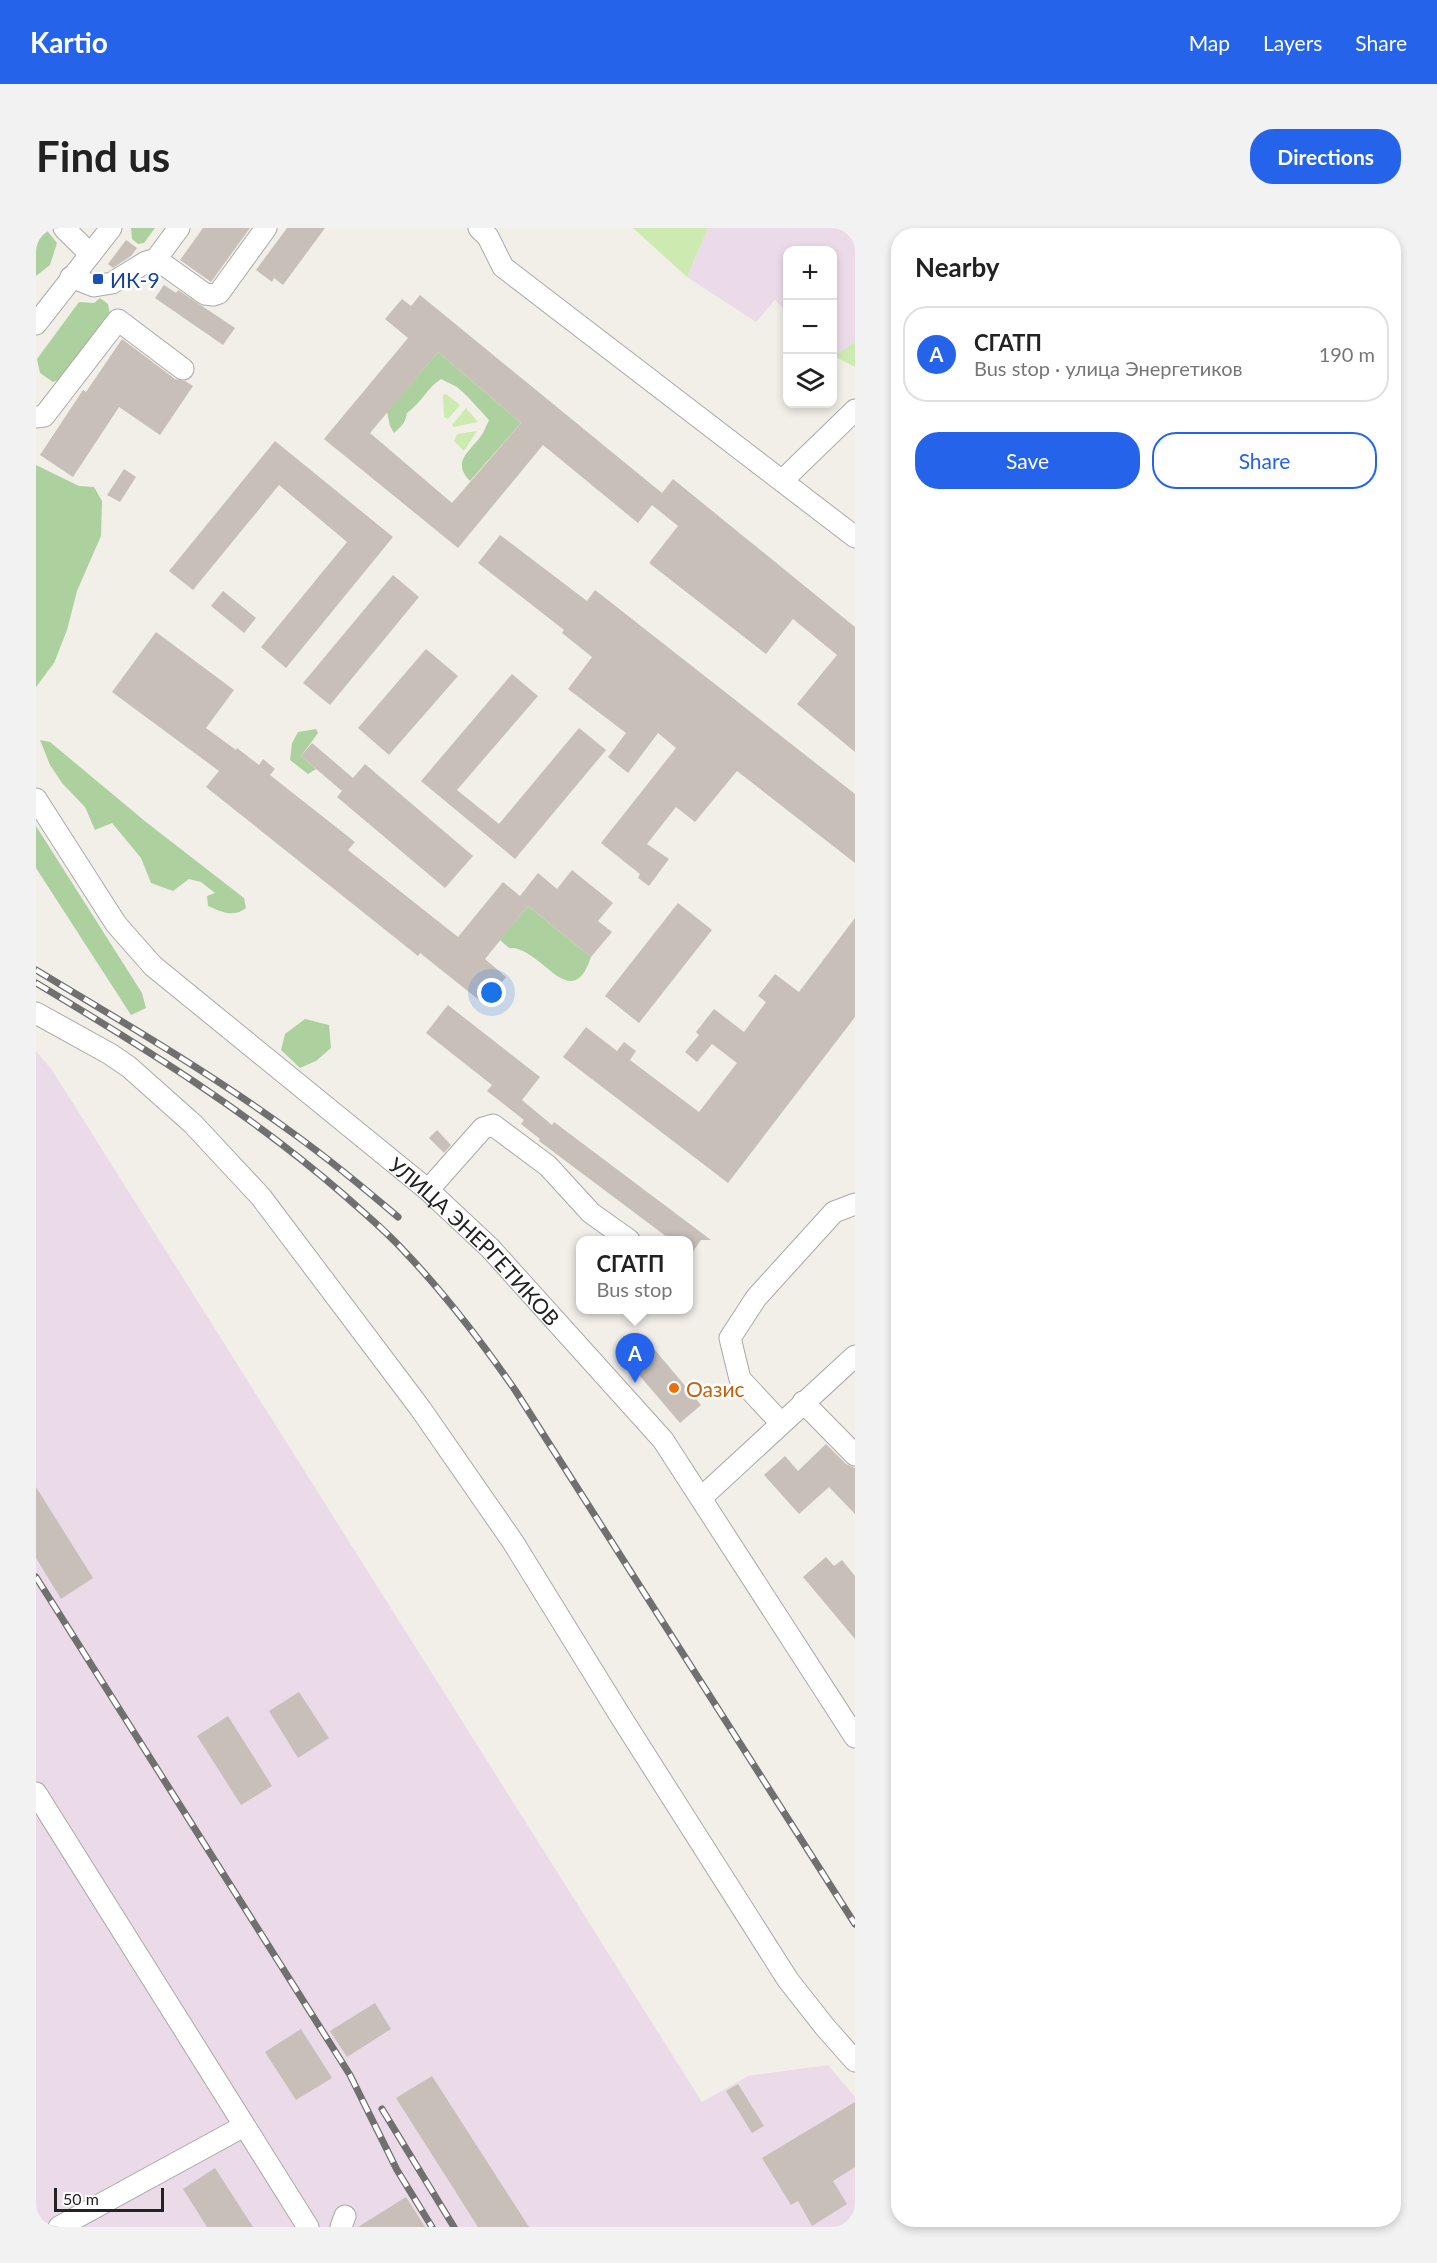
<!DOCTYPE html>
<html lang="en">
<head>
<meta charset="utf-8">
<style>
	body { margin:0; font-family:Lato,sans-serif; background:#f2f2f2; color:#222 }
	.controls { position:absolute; right:18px; top:18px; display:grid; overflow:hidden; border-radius:12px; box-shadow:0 3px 9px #0003 }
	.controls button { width:54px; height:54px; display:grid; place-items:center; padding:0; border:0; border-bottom:2px solid #e0e0e0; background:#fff; color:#222; font:30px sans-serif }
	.scale { position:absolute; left:18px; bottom:15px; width:110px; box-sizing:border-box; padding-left:6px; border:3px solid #222; border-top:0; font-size:16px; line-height:21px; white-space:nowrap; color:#222; -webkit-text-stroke:4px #fff; paint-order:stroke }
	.you { position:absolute; left:456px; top:765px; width:21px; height:21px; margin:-15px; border:4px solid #fff; border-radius:50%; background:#1a73e8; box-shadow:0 0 0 9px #1a73e833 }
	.badge { display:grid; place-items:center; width:39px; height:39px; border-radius:50%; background:#2563eb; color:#fff; font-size:20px; font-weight:700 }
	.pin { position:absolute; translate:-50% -50px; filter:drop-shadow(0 2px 3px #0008) }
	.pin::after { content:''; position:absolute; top:32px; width:21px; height:18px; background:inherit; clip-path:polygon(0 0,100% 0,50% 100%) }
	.popup { position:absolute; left:540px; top:1008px; width:117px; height:78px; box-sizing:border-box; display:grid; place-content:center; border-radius:12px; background:#fff; filter:drop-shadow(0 2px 4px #0005); font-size:20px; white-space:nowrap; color:#767676 }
	.popup b { font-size:22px; color:#222 }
	.popup::after { content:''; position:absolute; left:50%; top:100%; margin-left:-12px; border:12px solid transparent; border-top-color:#fff }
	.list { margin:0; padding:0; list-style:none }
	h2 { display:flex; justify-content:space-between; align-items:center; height:78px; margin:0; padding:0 24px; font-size:26px }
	h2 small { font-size:20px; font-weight:400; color:#767676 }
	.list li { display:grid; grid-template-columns:39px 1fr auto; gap:18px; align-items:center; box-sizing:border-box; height:96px; margin:0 12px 12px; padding:0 12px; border:2px solid #e0e0e0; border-radius:24px }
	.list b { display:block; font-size:22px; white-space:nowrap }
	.list p { margin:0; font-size:20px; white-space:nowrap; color:#767676 }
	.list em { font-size:20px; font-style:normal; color:#767676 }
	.actions { display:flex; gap:12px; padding:18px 24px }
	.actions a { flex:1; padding:14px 0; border:2px solid #2563eb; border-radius:24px; text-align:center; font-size:21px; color:#2563eb }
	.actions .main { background:#2563eb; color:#fff }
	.icon { flex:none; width:33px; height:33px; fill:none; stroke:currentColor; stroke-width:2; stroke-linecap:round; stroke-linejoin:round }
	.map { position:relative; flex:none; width:819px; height:1999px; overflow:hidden; border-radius:24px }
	header { display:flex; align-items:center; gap:36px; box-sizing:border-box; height:84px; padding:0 30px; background:#2563eb; color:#fff }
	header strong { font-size:28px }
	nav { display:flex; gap:33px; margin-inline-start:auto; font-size:21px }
	.intro { display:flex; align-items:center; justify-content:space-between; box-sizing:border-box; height:144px; padding:0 36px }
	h1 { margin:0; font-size:42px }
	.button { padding:15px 27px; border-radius:24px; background:#2563eb; color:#fff; font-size:21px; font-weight:700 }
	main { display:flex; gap:36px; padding:0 36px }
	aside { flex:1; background:#fff; border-radius:24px; box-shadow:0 3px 9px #0003 }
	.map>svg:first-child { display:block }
</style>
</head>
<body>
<header>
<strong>Kartio</strong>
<nav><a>Map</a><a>Layers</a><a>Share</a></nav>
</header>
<div class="intro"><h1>Find us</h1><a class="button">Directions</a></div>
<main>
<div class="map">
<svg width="819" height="1999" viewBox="0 0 819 1999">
	<rect width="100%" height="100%" fill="#f2efe9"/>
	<g fill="#ebdbe8">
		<polygon points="672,0 819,0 819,114 798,128 797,127 796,22 752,22 751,84 739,72 720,94 651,49"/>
		<polygon points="0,823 16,842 666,1874 712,1848 792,1837 819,1869 819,1999 0,1999"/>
	</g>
	<g fill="#cdebb0">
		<polygon points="597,0 672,0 651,49"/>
		<polygon points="819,114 819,139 798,128"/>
		<polygon points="410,166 424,177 412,191 408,189 407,167"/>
		<polygon points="430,180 442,194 418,199 416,197"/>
		<polygon points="441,203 428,223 418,213 421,206"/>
	</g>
	<g fill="#add19e">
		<polygon points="0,0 9,0 21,15 14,37 0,48"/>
		<polygon points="95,0 119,0 108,15 102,16 96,11"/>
		<polygon points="64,70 72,76 74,86 28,149 17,154 4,145 1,131 43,74 58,75"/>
		<path d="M402 124 485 195 434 253C414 232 436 223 447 205 449 201 451 196 453 192L430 167 421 159 405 151C391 160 385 175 371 185 370 194 365 199 358 205L354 198 351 184Z"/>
		<polygon points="0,237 43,258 58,259 66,273 65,308 41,363 31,402 18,435 0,459"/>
		<polygon points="280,501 282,505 265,528 280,541 272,546 254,532 256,515 262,504"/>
		<path d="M4 512 14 514 110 594 208 670 210 680C197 690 186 684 172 678L171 668 179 665 165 654 153 651 137 663 115 655 105 630 76 595 59 602 49 579 26 555 14 537Z"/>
		<polygon points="0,598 106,765 110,780 95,787 0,640"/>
		<path d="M492 678 555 729C535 789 505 717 473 720L464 712Z"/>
		<polygon points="269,791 293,797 295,820 280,833 264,840 245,822 249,806"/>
	</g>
	<g fill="#c7bfb8" fill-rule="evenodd">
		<polygon points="167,0 214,0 175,54 144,32"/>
		<polygon points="251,0 289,0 247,57 238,50 236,54 220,42"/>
		<polygon points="90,12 101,20 95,28 77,40 72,36"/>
		<polygon points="128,57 140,65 142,62 199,100 187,117 119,70"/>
		<path d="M384 67 626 265 637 251 819 399V524L761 476 801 427 757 391 730 426 613 335 642 298 616 277 602 295 507 217 422 320 288 211 372 110 349 91 366 71 375 78ZM402 124 485 195 416 275 334 205Z"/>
		<polygon points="86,111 139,151 149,153 157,158 124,207 83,179 37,249 4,227 47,162 50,164"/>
		<polygon points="239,213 357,309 250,440 225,419 311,314 243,257 157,362 133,343"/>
		<polygon points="88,241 100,249 84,274 71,267"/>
		<polygon points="464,307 551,373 559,362 819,566 819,635 701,543 659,594 640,579 611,616 633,631 613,658 602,650 604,646 565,615 640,520 622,505 592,545 572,529 590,505 532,461 556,429 526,405 528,402 442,335"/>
		<polygon points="357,347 383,369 294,477 267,455"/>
		<polygon points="187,363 220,390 208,405 175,378"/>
		<polygon points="120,404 198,462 170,500 200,522 201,520 223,537 227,531 239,541 234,547 319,614 312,622 422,709 467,654 484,668 502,645 521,661 536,642 577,675 562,693 576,704 555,729 492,678 449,731 470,749 448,776 384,725 382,728 170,559 183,543 76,464"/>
		<polygon points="390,421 422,448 353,527 322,500"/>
		<polygon points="476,446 502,468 421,562 463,596 543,500 570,522 479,631 385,553"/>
		<polygon points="276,515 317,550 329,536 437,628 409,660 301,569 306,563 265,528"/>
		<polygon points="642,675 676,702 603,795 569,768"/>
		<polygon points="819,690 819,789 692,955 527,829 550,799 581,823 588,814 600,823 594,832 663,884 701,835 676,816 661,834 649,824 663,807 660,804 678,781 708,804 730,774 722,768 739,746 763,764"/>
		<polygon points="412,777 504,849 486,872 516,897 518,894 675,1012 665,1012 653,1029 653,1012 635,1012 503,913 504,911 485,896 488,892 451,863 456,857 390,805"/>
		<polygon points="401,902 415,917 408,925 393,910"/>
		<polygon points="614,1116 665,1177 644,1195 592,1134"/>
		<polygon points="790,1216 810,1236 819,1240 819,1286 793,1259 763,1286 728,1247 749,1228 762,1243"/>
		<polygon points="0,1259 57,1350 25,1371 0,1330"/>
		<polygon points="790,1329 798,1338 806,1332 819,1348 819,1411 767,1349"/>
		<polygon points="263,1464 293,1510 262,1530 233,1483"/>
		<polygon points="192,1488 236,1558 205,1577 161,1508"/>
		<polygon points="339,1775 355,1801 311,1829 294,1803"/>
		<polygon points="265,1801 296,1850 260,1872 229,1824"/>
		<polygon points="396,1848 493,1999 442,1999 360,1870"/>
		<polygon points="702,1856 728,1898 716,1905 690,1863"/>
		<polygon points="819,1874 819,1939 797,1953 811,1976 776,1998 762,1973 755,1977 726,1930"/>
		<polygon points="179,1940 217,1999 171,1999 147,1961"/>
		<polygon points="370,1969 389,1999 322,1999"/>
	</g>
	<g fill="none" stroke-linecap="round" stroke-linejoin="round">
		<g stroke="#a9a9a9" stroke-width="23">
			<g id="minor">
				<polyline points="28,0 54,26"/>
				<polyline points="443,0 452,9 467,39 819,309"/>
				<polyline points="120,31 169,66 177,67 183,65 230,0"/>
				<polyline points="35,49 58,58 76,55 110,34 120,31 143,0"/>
				<polyline points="0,96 75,0"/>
				<polyline points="0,189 8,188 82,92 147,141"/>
				<polyline points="747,252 819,182"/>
				<path id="s1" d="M0 571 80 696 117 738 392 962 454 1020 627 1212 819 1509"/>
				<polyline points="0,785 74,826 93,839 157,896 225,969 384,1180 477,1314 585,1489 752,1752 789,1799 819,1833"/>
				<polyline points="392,962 447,900 457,897 512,938 555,985 593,1012"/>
				<polyline points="767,1174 819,1227"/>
				<polyline points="745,1195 704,1151 694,1110 720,1070 798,984 819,976"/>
				<polyline points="665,1270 819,1128"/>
				<polyline points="0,1565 272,1999"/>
				<polyline points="23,1999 208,1898"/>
				<polyline points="305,1999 309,1988"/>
			</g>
		</g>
		<use href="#minor" stroke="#fff" stroke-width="21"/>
		<g stroke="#707070" stroke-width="7">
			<g id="rail">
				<path d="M0 742C87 794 176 846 258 906 294 932 328 960 362 989"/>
				<path d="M0 755C107 819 214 885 308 967 328 985 350 1003 368 1023 409 1066 445 1113 479 1162L819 1696"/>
				<polyline points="0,1349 314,1847 361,1942 396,1999"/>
				<polyline points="346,1881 418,1999"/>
			</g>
		</g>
		<use href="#rail" stroke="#fff" stroke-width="4.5" stroke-dasharray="14" stroke-linecap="butt"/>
	</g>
	<rect fill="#1a4fb4" stroke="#fff" stroke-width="2" x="56" y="45" width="12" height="12" rx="3"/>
	<circle fill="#e8710a" stroke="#fff" stroke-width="2" cx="638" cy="1160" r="6"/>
	<g text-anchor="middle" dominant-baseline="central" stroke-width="5" stroke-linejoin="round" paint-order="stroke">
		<g font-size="21" fill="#164399" stroke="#fff" text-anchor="start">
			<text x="74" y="51">ИК-9</text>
		</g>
		<g font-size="21" fill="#222" stroke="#fff">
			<text stroke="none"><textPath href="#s1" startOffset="628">УЛИЦА ЭНЕРГЕТИКОВ</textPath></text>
		</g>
		<g font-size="21" fill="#c56008" stroke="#fff" text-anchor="start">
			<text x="650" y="1160">Оазис</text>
		</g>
	</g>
</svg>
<div class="controls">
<button>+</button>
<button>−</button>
<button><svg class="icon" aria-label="layers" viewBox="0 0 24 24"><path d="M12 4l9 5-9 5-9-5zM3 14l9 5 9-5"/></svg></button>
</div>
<div class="scale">50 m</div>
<div class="you"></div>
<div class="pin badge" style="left:599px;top:1155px">A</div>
<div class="popup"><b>СГАТП</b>Bus stop</div>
</div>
<aside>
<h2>Nearby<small></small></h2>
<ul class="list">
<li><span class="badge">A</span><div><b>СГАТП</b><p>Bus stop · улица Энергетиков</p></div><em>190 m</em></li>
</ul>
<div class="actions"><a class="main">Save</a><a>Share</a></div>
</aside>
</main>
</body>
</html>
